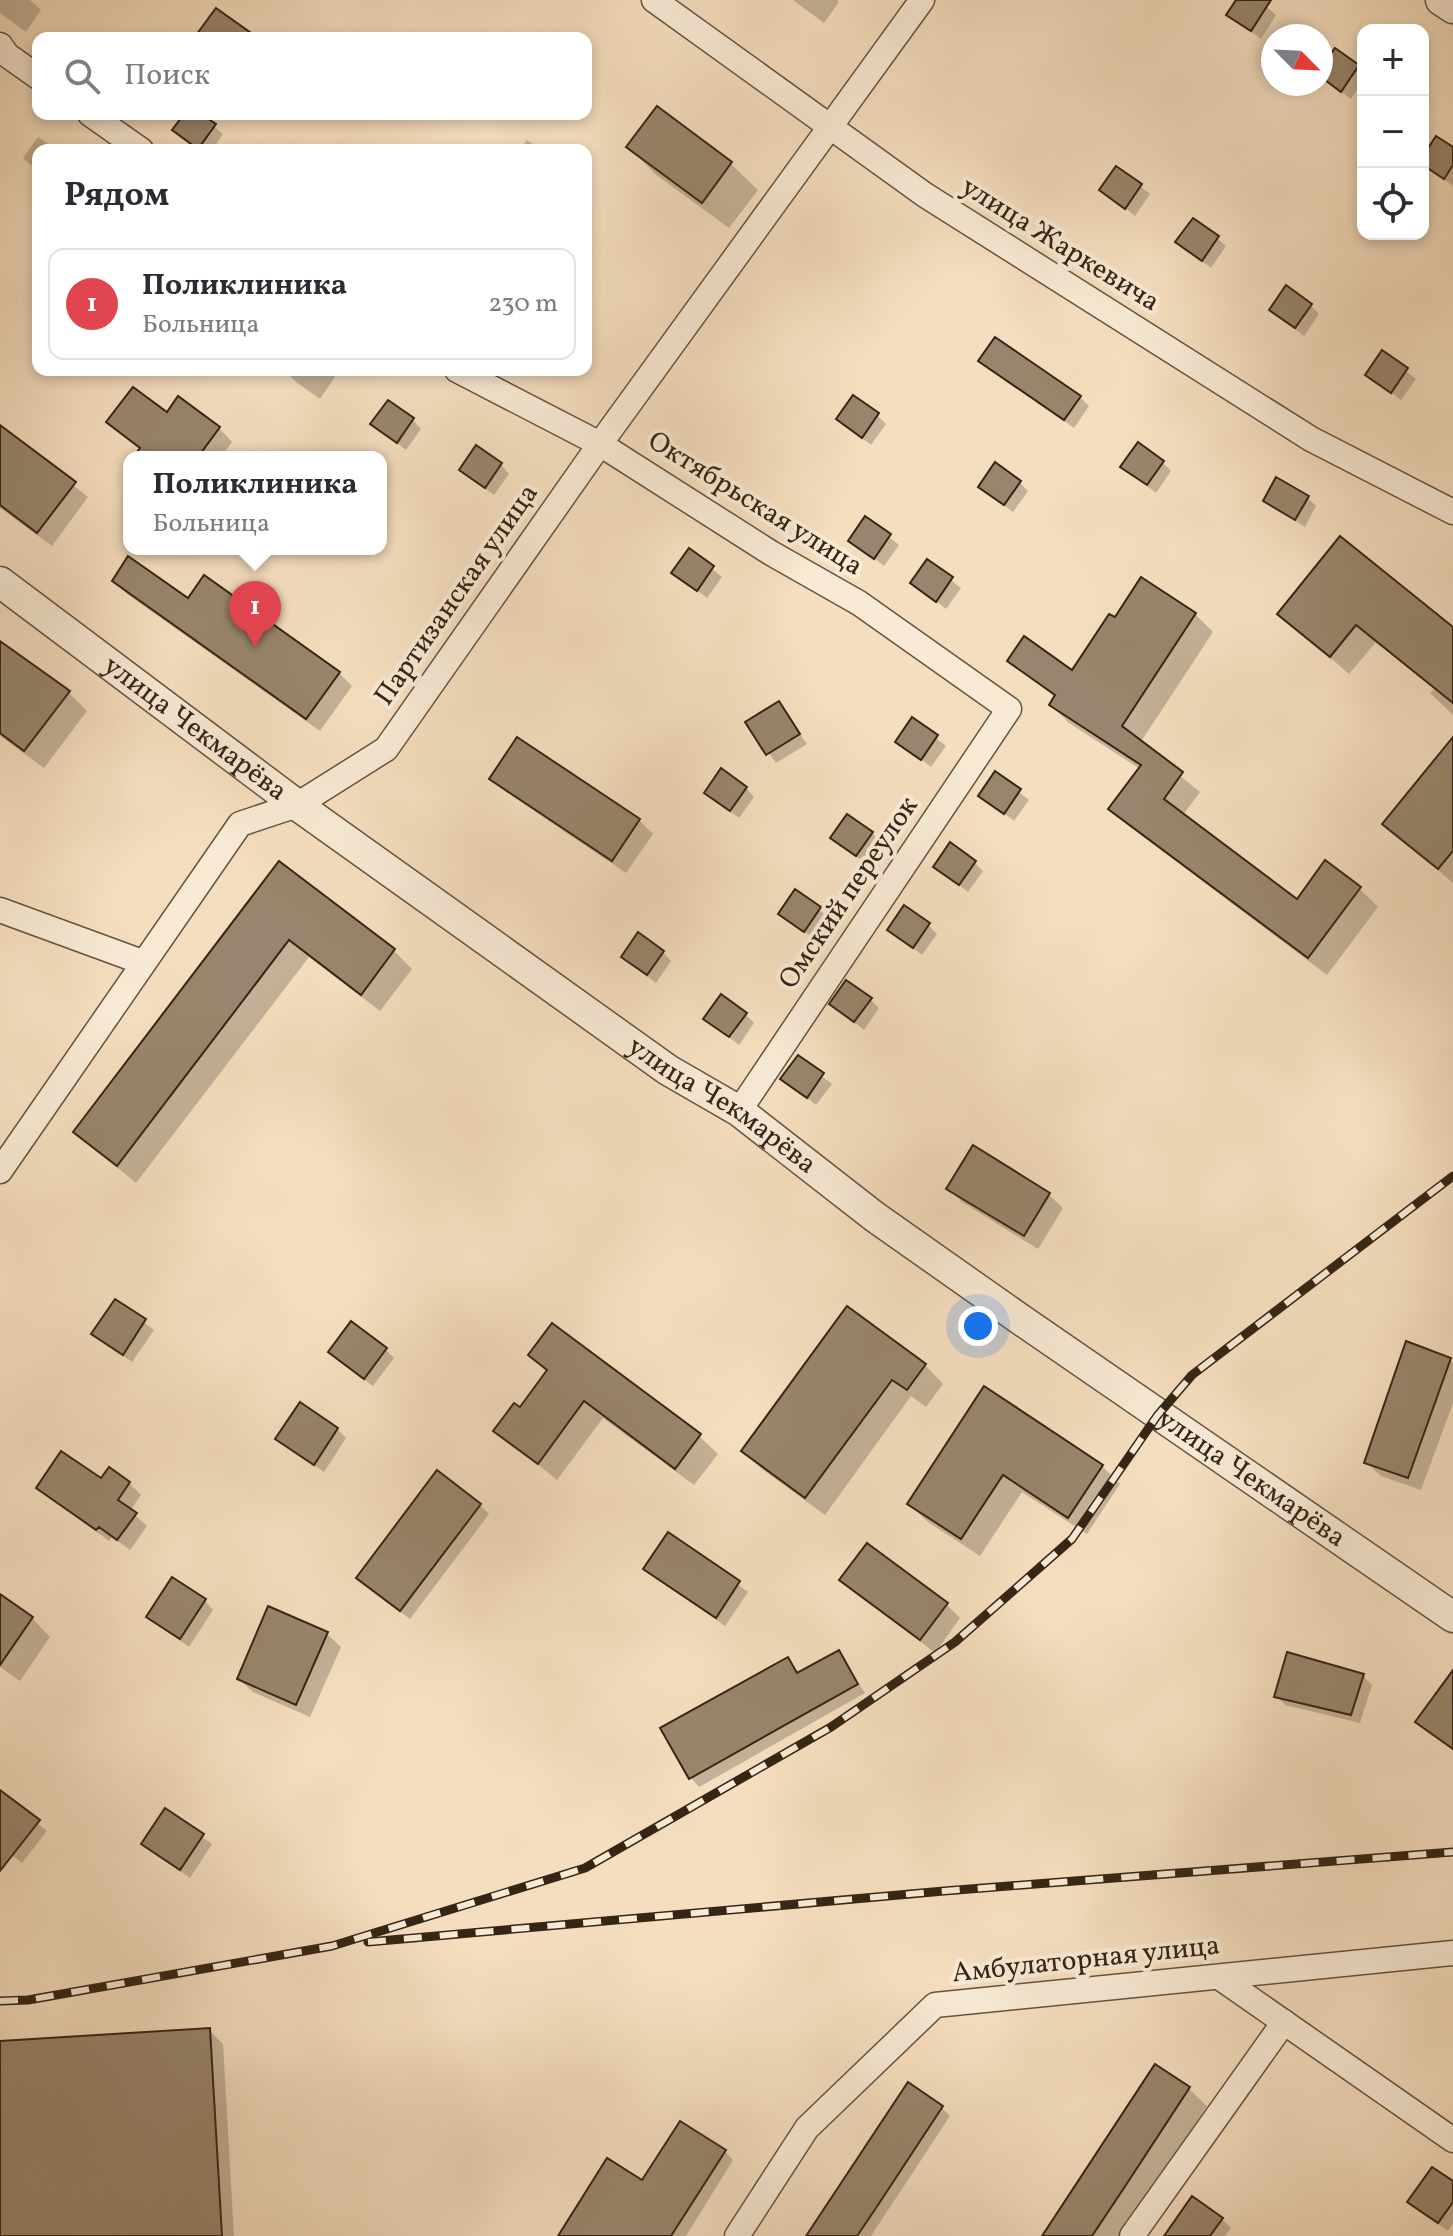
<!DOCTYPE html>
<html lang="ru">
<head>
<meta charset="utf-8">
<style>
	body { margin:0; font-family:Vollkorn,serif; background:#f2f2f3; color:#2b2b33 }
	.controls { position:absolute; right:24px; top:24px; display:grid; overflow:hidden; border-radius:16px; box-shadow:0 4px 12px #0003 }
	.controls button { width:72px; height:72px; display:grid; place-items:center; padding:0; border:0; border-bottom:2px solid #e1e1e2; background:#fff; color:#2b2b33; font:40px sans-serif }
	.compass { position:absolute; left:1261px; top:24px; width:72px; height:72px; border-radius:50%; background:#fff; box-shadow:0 4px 12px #0003; rotate:114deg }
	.you { position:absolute; left:978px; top:1326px; width:28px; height:28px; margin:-20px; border:6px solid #fff; border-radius:50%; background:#1a73e8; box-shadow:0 0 0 12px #1a73e833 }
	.badge { display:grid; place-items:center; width:52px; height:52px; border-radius:50%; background:#db2777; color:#fff; font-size:26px; font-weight:700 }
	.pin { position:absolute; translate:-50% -66px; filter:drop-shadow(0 2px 4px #0008) }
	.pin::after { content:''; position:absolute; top:42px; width:28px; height:24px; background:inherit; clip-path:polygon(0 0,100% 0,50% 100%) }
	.popup { position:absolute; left:123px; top:451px; width:264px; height:104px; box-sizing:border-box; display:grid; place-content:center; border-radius:16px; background:#fff; filter:drop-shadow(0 2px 6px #0005); font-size:26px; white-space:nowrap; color:#7c7c81 }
	.popup b { font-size:30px; color:#2b2b33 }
	.popup::after { content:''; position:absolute; left:50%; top:100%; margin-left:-16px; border:16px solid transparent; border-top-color:#fff }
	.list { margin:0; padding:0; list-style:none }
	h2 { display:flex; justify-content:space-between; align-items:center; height:104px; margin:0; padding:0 32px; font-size:34px }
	h2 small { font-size:26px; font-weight:400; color:#7c7c81 }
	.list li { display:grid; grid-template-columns:52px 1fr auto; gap:24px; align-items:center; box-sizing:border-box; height:112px; margin:0 16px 16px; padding:0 16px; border:2px solid #e1e1e2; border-radius:16px }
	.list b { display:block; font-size:30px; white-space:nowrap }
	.list p { margin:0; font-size:26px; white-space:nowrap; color:#7c7c81 }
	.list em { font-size:26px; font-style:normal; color:#7c7c81 }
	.icon { flex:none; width:44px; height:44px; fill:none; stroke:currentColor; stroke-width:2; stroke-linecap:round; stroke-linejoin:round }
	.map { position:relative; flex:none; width:1453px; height:2236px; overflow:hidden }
	.search { position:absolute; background:#fff; box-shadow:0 4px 12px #0003; left:32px; top:32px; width:560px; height:88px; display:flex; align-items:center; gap:20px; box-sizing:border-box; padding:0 28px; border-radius:16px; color:#7c7c81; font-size:30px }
	.panel { position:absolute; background:#fff; box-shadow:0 4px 12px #0003; left:32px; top:144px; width:560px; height:232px; border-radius:16px }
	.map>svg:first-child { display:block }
</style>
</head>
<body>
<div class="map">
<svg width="1453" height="2236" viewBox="0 0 1453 2236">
	<rect width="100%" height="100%" fill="#f5debf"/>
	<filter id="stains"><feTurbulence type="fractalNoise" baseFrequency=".0025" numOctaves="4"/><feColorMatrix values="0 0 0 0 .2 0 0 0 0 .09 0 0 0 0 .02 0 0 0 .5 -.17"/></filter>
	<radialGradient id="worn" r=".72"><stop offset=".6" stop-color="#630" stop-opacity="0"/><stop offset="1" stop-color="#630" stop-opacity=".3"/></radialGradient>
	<g fill="#0003">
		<polygon points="0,0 30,0 41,10 26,32 0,13"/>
		<polygon points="793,0 837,0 839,2 824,23"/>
		<polygon points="1238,0 1258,0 1276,15 1261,39 1229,15"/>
		<polygon points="1335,51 1363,72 1363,81 1351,99 1321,76"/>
		<polygon points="657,109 731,164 758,190 729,228 655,174 629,147"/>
		<polygon points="186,114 198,114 223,134 212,150 200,150 175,130"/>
		<polygon points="38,137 57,150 38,150 38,171 23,158"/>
		<polygon points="527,140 541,150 520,150"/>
		<polygon points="1453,149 1453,186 1423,164 1423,160"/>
		<polygon points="1117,168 1150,194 1135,216 1102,190"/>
		<polygon points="1217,238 1226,246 1211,268 1178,242"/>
		<polygon points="1310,305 1319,314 1304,336 1271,310"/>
		<polygon points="1383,353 1416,379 1401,400 1368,375"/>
		<polygon points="981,361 1080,397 1089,406 1074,428"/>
		<polygon points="289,370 328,370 335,377 320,399 296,382 287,373"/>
		<polygon points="167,415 219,428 232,442 221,457 135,457 141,450 109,422"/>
		<polygon points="877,415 886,424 871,445 838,419"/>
		<polygon points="413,420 421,429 406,450 373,424"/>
		<polygon points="0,428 88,497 52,546 0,508"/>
		<polygon points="1162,462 1171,471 1156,493 1123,467"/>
		<polygon points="501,465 509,474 494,495 461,470"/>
		<polygon points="1019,482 1028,491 1013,512 980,487"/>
		<polygon points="1307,497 1316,506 1305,527 1265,501"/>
		<polygon points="866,519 899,545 884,566 851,540"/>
		<polygon points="689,551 722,577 707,598 674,572"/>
		<polygon points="928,562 961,588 946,609 913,583"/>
		<polygon points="114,581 339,673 352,686 320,731 127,594"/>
		<polygon points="1195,614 1213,632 1140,743 1200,792 1183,815 1297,901 1360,889 1378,907 1327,975 1129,826 1111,809 1140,769 1069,723 1051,705 1056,698 1010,661 1072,673 1115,620"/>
		<polygon points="1280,614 1453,629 1453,715 1430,693 1434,689 1376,642 1349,674"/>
		<polygon points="0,644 69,693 87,711 44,768 0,736"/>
		<polygon points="779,704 807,744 776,763 748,723"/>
		<polygon points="913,720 946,746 931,767 898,741"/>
		<polygon points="1453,740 1453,883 1385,824"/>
		<polygon points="996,774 1029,800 1014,821 981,795"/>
		<polygon points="492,778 639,820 653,834 626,873 506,792"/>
		<polygon points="746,788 754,797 739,818 706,793"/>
		<polygon points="872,833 881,842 866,864 833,838"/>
		<polygon points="974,862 983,871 968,892 935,866"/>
		<polygon points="280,864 394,951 412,969 380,1011 309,957 136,1183 75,1132"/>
		<polygon points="796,892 829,918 814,939 781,913"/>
		<polygon points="928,925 937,934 922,955 889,929"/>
		<polygon points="663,952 671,961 656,983 623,957"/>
		<polygon points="870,999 879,1008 864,1030 831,1004"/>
		<polygon points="745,1014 754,1023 739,1045 706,1019"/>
		<polygon points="798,1058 832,1084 816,1105 783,1079"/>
		<polygon points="973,1148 1049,1195 1063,1208 1038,1249 962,1202 949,1188"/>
		<polygon points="116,1301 154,1330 132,1362 94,1334"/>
		<polygon points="848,1309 925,1365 943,1384 926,1407 911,1396 825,1515 762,1469 744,1451"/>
		<polygon points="386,1350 394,1358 373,1386 339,1360"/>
		<polygon points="531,1355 699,1436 718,1454 694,1485 603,1418 557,1480 496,1430 520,1410 548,1372"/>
		<polygon points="1450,1360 1453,1363 1453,1403 1421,1490 1381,1476 1367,1463"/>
		<polygon points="985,1389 1102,1466 1120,1484 1087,1534 1022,1492 980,1556 928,1522 909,1504"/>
		<polygon points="337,1429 346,1438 324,1472 278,1439"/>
		<polygon points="101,1481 129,1483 141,1495 130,1511 147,1526 130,1550 112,1537 109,1541 38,1488"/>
		<polygon points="480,1505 489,1514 410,1619 367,1586"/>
		<polygon points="669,1535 748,1592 725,1626 645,1569"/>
		<polygon points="842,1580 946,1604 960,1618 935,1653"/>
		<polygon points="0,1597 32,1618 50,1637 20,1681 0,1667"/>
		<polygon points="205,1601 213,1610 189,1647 148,1617"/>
		<polygon points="327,1634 341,1647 310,1717 253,1692 239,1679"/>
		<polygon points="838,1652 865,1693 699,1787 691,1778 788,1659 800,1674"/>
		<polygon points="1363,1676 1372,1685 1360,1723 1285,1705 1277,1696"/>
		<polygon points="0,1794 47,1831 22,1863 0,1846"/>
		<polygon points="165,1811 212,1844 190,1878 143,1844"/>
		<polygon points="209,2030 223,2044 234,2236 0,2236 0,2043"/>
		<polygon points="1189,2089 1207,2106 1121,2236 1044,2236"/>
		<polygon points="941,2107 950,2116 871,2236 808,2236"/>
		<polygon points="725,2151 733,2160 686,2236 571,2236 643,2182"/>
		<polygon points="1453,2184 1453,2223 1448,2231 1409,2202"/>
		<polygon points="1222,2219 1231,2228 1225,2236 1175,2236"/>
	</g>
	<g fill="#99856d" stroke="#352515" stroke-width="2">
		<polygon points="1236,0 1271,0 1251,31 1226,15"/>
		<polygon points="216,8 258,38 194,38"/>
		<polygon points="1335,48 1359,65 1341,92 1321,77 1321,68"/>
		<polygon points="657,106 732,162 702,203 626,147"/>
		<polygon points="184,114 201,114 216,124 198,149 172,130"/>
		<polygon points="1436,136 1453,147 1453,165 1444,179 1423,165 1423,156"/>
		<polygon points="1116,166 1142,184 1125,209 1099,190"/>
		<polygon points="1193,218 1219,236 1202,261 1175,242"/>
		<polygon points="1286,285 1312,304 1295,328 1269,310"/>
		<polygon points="995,337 1081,396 1064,420 978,361"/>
		<polygon points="1382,350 1408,368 1391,393 1365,375"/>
		<polygon points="133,387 167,412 178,396 220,427 198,457 133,457 140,448 106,422"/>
		<polygon points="853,395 879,413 862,438 836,419"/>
		<polygon points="388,400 414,418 397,443 370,424"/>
		<polygon points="0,425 76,482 37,533 0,505"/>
		<polygon points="1138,442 1164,461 1147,485 1120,467"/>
		<polygon points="476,445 502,463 485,488 459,470"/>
		<polygon points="995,462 1021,481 1004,505 978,487"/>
		<polygon points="1276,477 1309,496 1295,520 1263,501"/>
		<polygon points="865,516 891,534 874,559 848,541"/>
		<polygon points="1340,536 1453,627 1453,703 1356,625 1330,657 1277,614"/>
		<polygon points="689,548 714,566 697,591 671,573"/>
		<polygon points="128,556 188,598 204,575 340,672 306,719 112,581"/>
		<polygon points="927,559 953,577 936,602 910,583"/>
		<polygon points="1141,577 1196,613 1122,726 1183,772 1164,799 1297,899 1325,860 1361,887 1308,958 1108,809 1141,765 1049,705 1055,695 1007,661 1024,636 1072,670 1109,614 1115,617"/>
		<polygon points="0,641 70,691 24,751 0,733"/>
		<polygon points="779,701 800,734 766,755 745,722"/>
		<polygon points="912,717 938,735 921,760 895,742"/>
		<polygon points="517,737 640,819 612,861 489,779"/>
		<polygon points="1453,737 1453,851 1438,869 1382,824"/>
		<polygon points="721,768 747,787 730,811 704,793"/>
		<polygon points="995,771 1021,789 1004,814 978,796"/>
		<polygon points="847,814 873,832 856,856 830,838"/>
		<polygon points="950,842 976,861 959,885 933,867"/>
		<polygon points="279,861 395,949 361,995 289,940 117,1166 73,1132"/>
		<polygon points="795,889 821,907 804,932 778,914"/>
		<polygon points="904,905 930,923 913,948 887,930"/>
		<polygon points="638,932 664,951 647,975 621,957"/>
		<polygon points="846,980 872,998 854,1022 829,1004"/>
		<polygon points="721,994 747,1013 729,1037 703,1019"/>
		<polygon points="798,1055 824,1073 807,1098 780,1079"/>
		<polygon points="973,1145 1050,1193 1024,1236 946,1189"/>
		<polygon points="115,1299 146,1319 123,1355 91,1334"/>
		<polygon points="847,1306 926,1364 907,1390 892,1380 805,1498 741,1451"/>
		<polygon points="351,1321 387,1348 364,1379 328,1352"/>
		<polygon points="552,1323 701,1434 675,1469 584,1401 538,1464 493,1431 514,1403 520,1407 547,1370 528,1355"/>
		<polygon points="1406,1341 1451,1358 1408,1478 1364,1463"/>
		<polygon points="984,1386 1103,1465 1068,1518 1003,1475 961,1539 907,1504"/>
		<polygon points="300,1402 338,1428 314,1465 275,1439"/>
		<polygon points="61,1451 101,1478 109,1467 130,1482 118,1500 137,1513 117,1540 99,1527 96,1530 36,1488"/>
		<polygon points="437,1470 481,1504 400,1611 356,1578"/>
		<polygon points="668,1532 740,1581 716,1618 643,1569"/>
		<polygon points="867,1543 948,1603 920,1640 839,1580"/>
		<polygon points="172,1577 206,1599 180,1639 146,1617"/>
		<polygon points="0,1594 33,1617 0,1665"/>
		<polygon points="268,1606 328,1632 296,1705 237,1679"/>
		<polygon points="839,1650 858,1684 689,1779 660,1728 788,1657 797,1673"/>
		<polygon points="1287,1652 1364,1674 1351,1715 1274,1697"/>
		<polygon points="1453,1670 1453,1749 1415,1722"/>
		<polygon points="0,1790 40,1820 0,1871"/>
		<polygon points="165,1808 204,1834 180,1870 141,1844"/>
		<polygon points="210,2028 222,2236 0,2236 0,2041"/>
		<polygon points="1155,2064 1190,2087 1122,2191 1092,2236 1042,2236"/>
		<polygon points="908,2082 943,2106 876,2208 857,2236 806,2236"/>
		<polygon points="680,2121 726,2150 671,2236 558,2236 607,2158 642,2180"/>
		<polygon points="1432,2167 1453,2181 1453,2202 1438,2223 1407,2202"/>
		<polygon points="1192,2196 1223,2218 1210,2236 1164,2236"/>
	</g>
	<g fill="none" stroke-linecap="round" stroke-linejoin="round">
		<g stroke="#655340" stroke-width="27">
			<g id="minor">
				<polyline points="654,0 925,195 1311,439 1453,512"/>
				<polyline points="0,45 7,55 38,77"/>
				<polyline points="90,114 141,150"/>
				<polyline points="457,370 600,444 771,553 859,603 1009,709 739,1111"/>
				<polyline points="0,910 142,962"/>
				<polyline points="0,1171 240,824 297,805 386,749 600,444 922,0"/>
				<polyline points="1219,1977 1453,2140"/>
				<polyline points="737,2236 807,2128 935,2005 1453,1953"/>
				<polyline points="1132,2236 1284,2022"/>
			</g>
		</g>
		<g stroke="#655340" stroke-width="33">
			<g id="tertiary">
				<polyline points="1441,0 1453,8"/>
				<path id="s1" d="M0 582 297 805 475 932 668 1070 739 1111 875 1217 1017 1317 1453 1617"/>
			</g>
		</g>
		<use href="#minor" stroke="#f8ead5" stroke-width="24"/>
		<use href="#tertiary" stroke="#f8ead5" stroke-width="30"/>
		<g stroke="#352515" stroke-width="9">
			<g id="rail">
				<polyline points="368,1942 944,1891 1453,1852"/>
				<polyline points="0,2001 28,2000 332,1946 585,1868 831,1727 955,1642 1072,1539 1157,1416 1192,1375 1453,1176"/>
			</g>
		</g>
		<use href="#rail" stroke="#f8ead5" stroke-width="6" stroke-dasharray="18" stroke-linecap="butt"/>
	</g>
	<g text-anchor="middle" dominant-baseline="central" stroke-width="8" stroke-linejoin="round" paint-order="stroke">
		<g font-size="28" fill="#352515" stroke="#f8ead5">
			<text transform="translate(1060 245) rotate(32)">улица Жаркевича</text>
			<text transform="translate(755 504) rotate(32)">Октябрьская улица</text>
			<text transform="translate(457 595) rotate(-55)">Партизанская улица</text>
			<text stroke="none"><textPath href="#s1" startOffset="244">улица Чекмарёва</textPath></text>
			<text transform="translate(849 893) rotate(-56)">Омский переулок</text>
			<text stroke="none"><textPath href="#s1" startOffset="892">улица Чекмарёва</textPath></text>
			<text stroke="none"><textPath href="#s1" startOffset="1540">улица Чекмарёва</textPath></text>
			<text transform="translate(1086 1960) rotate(-6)">Амбулаторная улица</text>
		</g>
	</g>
	<rect width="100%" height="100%" filter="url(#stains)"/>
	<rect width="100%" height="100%" fill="url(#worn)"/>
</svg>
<div class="controls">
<button>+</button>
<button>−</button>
<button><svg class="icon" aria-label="locate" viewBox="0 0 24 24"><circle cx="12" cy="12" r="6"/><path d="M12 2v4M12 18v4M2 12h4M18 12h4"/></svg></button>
</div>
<svg class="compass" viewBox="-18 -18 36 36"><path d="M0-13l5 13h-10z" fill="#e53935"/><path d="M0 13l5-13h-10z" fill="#7c7c81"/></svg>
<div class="you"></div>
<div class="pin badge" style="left:255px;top:647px;background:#e0444e">1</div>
<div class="popup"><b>Поликлиника</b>Больница</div>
<div class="search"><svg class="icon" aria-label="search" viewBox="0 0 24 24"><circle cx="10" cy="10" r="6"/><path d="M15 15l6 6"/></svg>Поиск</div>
<section class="panel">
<h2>Рядом<small></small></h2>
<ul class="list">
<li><span class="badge" style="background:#e0444e">1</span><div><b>Поликлиника</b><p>Больница</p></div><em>230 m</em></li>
</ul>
</section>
</div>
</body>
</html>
